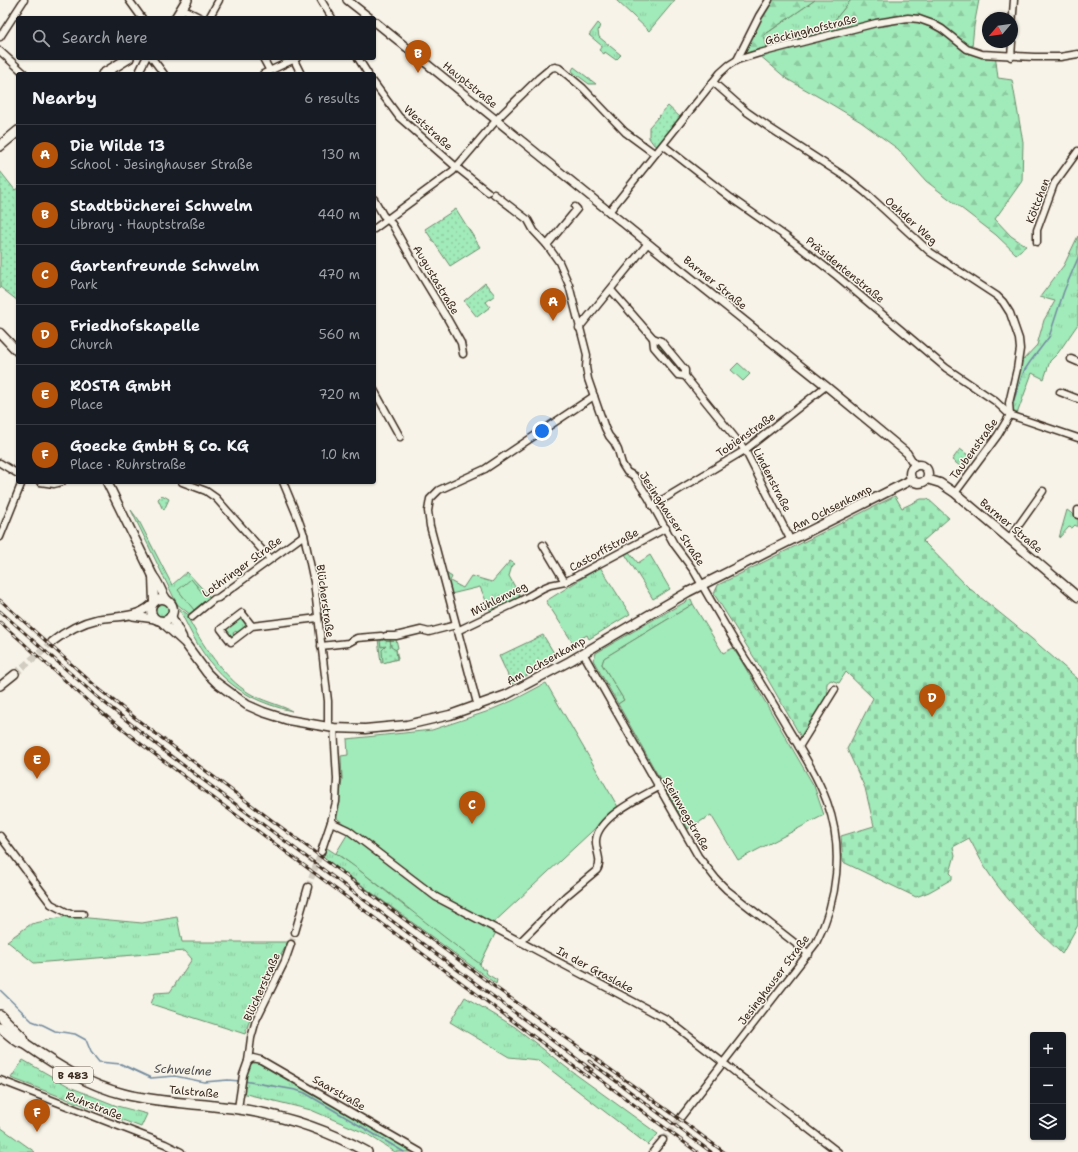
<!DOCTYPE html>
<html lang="en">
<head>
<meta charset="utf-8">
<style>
	body { margin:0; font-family:"Shantell Sans",sans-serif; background:#242831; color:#f1f3f6 }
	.controls { position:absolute; right:12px; bottom:12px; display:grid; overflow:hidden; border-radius:4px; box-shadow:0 1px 3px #0004 }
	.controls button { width:36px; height:36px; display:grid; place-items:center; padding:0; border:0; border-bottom:1px solid #363941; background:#171b24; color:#f1f3f6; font:20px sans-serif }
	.compass { position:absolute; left:982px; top:12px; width:36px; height:36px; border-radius:50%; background:#171b24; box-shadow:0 1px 3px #0004; rotate:241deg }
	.you { position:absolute; left:542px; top:431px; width:14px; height:14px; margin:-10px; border:3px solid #fff; border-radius:50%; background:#1a73e8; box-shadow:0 0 0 6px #1a73e833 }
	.badge { display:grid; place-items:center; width:26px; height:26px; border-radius:50%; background:#b45309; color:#fff; font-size:13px; font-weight:700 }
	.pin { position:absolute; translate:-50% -33px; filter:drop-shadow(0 1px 2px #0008) }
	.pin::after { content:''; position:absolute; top:21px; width:14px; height:12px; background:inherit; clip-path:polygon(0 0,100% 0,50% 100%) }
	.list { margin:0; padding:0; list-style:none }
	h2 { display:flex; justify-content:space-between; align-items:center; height:52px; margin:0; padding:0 16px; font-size:17px }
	h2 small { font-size:13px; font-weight:400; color:#9ea1a6 }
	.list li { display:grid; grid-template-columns:26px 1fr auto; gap:12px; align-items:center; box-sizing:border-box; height:60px; padding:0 16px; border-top:1px solid #363941 }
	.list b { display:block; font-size:15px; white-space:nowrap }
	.list p { margin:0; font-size:13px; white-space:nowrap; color:#9ea1a6 }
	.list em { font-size:13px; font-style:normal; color:#9ea1a6 }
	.icon { flex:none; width:22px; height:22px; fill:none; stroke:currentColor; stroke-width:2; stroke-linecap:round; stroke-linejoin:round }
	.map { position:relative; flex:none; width:1078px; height:1152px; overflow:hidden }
	.search { position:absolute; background:#171b24; box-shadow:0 1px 3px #0004; left:16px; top:16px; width:360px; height:44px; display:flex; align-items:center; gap:10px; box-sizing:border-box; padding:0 14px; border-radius:4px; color:#9ea1a6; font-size:15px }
	.panel { position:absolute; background:#171b24; box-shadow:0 1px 3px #0004; left:16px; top:72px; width:360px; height:412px; border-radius:4px }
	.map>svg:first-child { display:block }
</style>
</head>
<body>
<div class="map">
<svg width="1078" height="1152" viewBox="0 0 1078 1152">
	<defs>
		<pattern id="grass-tufts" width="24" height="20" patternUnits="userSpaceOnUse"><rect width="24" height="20" fill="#a1eab9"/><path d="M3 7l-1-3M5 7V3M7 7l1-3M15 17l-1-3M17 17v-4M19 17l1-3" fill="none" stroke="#8cc99f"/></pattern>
		<pattern id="forest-firs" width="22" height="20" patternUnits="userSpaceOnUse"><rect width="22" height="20" fill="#a1eab9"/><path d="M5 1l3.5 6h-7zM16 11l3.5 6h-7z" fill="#8cc99f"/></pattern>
		<pattern id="cemetery-stones" width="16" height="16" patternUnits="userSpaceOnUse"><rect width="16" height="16" fill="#a1eab9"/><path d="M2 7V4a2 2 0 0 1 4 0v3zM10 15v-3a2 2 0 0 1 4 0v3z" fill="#8cc99f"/></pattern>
		<pattern id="park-dots" width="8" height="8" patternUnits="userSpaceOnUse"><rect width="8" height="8" fill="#a1eab9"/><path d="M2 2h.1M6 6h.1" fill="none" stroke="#8cc99f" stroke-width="1.8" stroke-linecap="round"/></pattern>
	</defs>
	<rect width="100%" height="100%" fill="#f7f3e8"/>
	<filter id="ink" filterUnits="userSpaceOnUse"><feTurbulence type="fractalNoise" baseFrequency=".025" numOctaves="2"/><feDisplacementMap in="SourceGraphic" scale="8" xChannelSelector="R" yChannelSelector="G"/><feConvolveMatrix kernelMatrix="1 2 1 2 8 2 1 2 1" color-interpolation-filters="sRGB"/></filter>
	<g filter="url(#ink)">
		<g fill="url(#grass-tufts)" stroke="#6e8a6c">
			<polygon points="616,0 675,0 649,31"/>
			<polygon points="815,0 851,0 825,32 767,47 763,36"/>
			<polygon points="598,23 600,25 598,31 599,37 621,55 616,60 605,52 604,54 599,50 602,46 589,35"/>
			<polygon points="574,67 596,84 589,84 573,72 572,70"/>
			<polygon points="1078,236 1078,288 1075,296 1078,298 1078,324 1058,353 1050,361 1044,379 1032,373 1017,414 1010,412 1018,369 1022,361 1037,345 1044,320 1055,301 1040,297 1064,265"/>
			<polygon points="656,342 659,343 673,359 669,362 656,346"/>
			<polygon points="131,510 139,521 172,585 187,572 212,599 191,615 177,604"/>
			<polygon points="1067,510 1078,518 1078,527 1075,525 1072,528 1069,527 1059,538"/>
			<polygon points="629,552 638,563 650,555 670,589 653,599 625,554"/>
			<polygon points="510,561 515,564 512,566 509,576 521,598 491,612 480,587 451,594 446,573 452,577 450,581 463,588 471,576 492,582"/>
			<polygon points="600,567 630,614 589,639 587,635 573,643 546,601"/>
			<polygon points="691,599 693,604 604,658 602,664 624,700 618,704 593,660 596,653 665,613"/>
			<circle cx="162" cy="610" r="8"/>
			<path d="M179 608 190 616 188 618C202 644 224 678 249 693 262 701 278 704 292 711 229 697 204 663 179 608Z"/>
			<polygon points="240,618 242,618 249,625 238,634 236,631 233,633 235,637 231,638 225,630 227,627"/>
			<polygon points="385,637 396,639 398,648 396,649 398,659 381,663 378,639"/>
			<polygon points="327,848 353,865 408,909 494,935 480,964 482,969 485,969 487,974 497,980 496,984 330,862 323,856"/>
			<polygon points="67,916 142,923 177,917 182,942 288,942 255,1004 245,1034 151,1004 155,993 170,992 192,959 185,951 34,963 7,941 31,924"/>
			<polygon points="465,997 515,1027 567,1068 658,1134 648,1145 538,1060 509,1057 450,1022"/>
			<polygon points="23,1060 72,1088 117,1106 147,1114 141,1127 11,1078"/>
			<polygon points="245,1063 258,1063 413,1152 395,1152 367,1134 311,1110 242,1093"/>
			<polygon points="0,1127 35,1152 0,1152"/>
		</g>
		<polygon fill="url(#forest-firs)" stroke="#6e8a6c" points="767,0 815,0 764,35 767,47 825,32 851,0 979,0 974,26 972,47 983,51 995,53 998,78 1012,80 1023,142 1022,181 995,219 1011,236 1026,246 1016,254 996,235 926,181 898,149 861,122 831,104 787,79 758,54 738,58"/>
		<path fill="url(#cemetery-stones)" stroke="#6e8a6c" d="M895 496 902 508 921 499H928L949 518 923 541 969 588 1032 639 1078 679V925L1062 954C1037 930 1010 905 990 875 982 864 976 850 969 838L953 847 955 855 950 873 952 875V879L929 892 916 897 843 862 841 836 874 826 865 788 847 749 873 698 846 672 839 683 831 680C823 684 829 690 827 697 823 707 810 725 803 735L801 737 767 678 714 594 718 585Z"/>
		<g fill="url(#park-dots)" stroke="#6e8a6c">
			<polygon points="668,106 680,117 658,146 654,145 649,138 649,127"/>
			<polygon points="0,171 15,190 18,188 18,301 0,287"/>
			<polygon points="456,209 480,247 450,266 425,229"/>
			<polygon points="485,283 495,295 486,302 490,307 477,317 464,301"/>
			<polygon points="960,449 972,458 964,469 952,460"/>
			<polygon points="162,495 169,499 164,510 162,508 158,499"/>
			<polygon points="543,635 557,658 512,684 499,656"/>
			<polygon points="388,638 390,639 391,647 396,650 397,659 383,663 382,650 386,646 381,647 380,641 384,640 386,640"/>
		</g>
		<g fill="#a1eab9" stroke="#6e8a6c">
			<polygon points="738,363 750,374 743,381 731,370"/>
			<polygon points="191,579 205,596 207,594 209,597 194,610 178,590"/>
			<polygon points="693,604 723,653 733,648 742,662 814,786 824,815 738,860 711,815 688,829 618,704 624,700 602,664 604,658"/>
			<path d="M546 683 618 807 490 926 497 930 480 964C431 928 385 888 336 853L350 830 337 818 342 779 341 756 348 755 347 739 432 730 486 712 514 700Z"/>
		</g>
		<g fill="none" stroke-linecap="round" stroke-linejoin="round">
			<g stroke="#738b9f" stroke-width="1.5">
				<polyline points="1012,405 1024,371 1030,362 1049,337 1064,291 1078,258"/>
				<polyline points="0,990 32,1021 43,1025 55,1031 75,1034 86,1040 91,1052 99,1062 121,1064 151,1078 175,1076 204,1082 228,1080 240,1081"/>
				<polyline points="244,1081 296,1090 305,1093 404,1152"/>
			</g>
			<g stroke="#d1cbc0" stroke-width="6" stroke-dasharray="6 3" stroke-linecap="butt">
				<polyline points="308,887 321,852"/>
				<polyline points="291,944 295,932"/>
				<polyline points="663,1140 681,1117"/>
			</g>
			<polyline stroke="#d1cbc0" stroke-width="7" stroke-dasharray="7 3.5" stroke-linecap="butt" points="15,674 52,642"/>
			<g stroke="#3b2a1e" stroke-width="9">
				<g id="minor">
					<polyline points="129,0 142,18"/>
					<polyline points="321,0 332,18"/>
					<polyline points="183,9 201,18"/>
					<polyline points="209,18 219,0"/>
					<polyline points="1012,26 1014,0"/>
					<polyline points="0,37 24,0"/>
					<polyline points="0,51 25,74"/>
					<polyline points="1011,57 1012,42"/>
					<polyline points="152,58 164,74"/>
					<polyline points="263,58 270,71"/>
					<polyline points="358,58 368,74"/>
					<polyline points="294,60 301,74"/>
					<polyline points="737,60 759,16 769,0"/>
					<polyline points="138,74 146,58"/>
					<polyline points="263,74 297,58"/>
					<polyline points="713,82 747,112 770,128 847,178 866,193 930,252 997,296 1003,302 1010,313 1019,339 1020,349 1017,369 1009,403 1010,415"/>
					<polyline points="374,83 399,117 455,166 488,192"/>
					<polyline points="663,145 731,198 788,238 837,276 946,368 995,401 1010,415 1078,438"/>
					<polyline points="494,194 528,220 534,231 547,245"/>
					<polyline points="374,199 383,215 392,224 418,270 447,318 461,343 463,354"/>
					<path d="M575 207 577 209 547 245 559 262 569 285 587 355 586 367 588 379 605 428 609 436 614 442 618 450 622 464 627 472 634 476 648 497 674 544 694 571C711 601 728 631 746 660 762 684 776 708 790 732 804 755 818 778 827 802 844 848 838 900 816 943L681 1117"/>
					<polyline points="609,212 720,73 729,65 737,60 760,53 876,23 908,18 919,19 933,24 942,29 967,49 982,54 1034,57 1060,57 1078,54"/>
					<polyline points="374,229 453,171 500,116 539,78 551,68 555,67 559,68 583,88 625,132 655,154"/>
					<polyline points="1037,242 1037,230 1054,184 1078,151"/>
					<polyline points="611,290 653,338 661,341 685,370 685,376 745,450 791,541"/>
					<polyline points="579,328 648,243"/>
					<polyline points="653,338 654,347 678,375 685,376"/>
					<polyline points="1071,359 1078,362"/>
					<polyline points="374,390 400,437"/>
					<polyline points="1060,392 1078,399"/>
					<polyline points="0,463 18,474"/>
					<polyline points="40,482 54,484 62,482"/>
					<polyline points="182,482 206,491 216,498 270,559"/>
					<polyline points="283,482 298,518 304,535 314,582 328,701 328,727"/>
					<polyline points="955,493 998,435 1010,415"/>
					<polyline points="652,506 745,450 826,386"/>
					<polyline points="1078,510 1078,515"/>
					<polyline points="0,537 22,482"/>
					<polyline points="1009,539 1043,491"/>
					<polyline points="543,545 565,582"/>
					<polyline points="192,617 214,599 218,598 304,535"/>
					<polyline points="252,626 231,642 221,629 242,613 252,626 318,618"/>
					<polyline points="457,631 520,601 543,588 550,585 565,582 666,528"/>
					<polyline points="386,636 396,636 421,630 429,632 456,625"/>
					<polyline points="321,646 348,643 357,638 381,636"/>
					<polyline points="583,653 698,856 717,880 727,890 809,954"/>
					<polyline points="478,707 430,526 428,511 430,499 439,490 485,469 594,396"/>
					<polyline points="799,747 835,689"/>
					<polyline points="331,822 348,830 436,897 668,1020 838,1152"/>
					<polyline points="0,836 51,904 70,914 83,914"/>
					<polyline points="321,852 331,822 336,802 337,779 334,728"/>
					<polyline points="295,932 308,887"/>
					<path d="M520 942 566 896 597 870C603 860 595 850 596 840 598 817 641 797 659 787"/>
					<polyline points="248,1061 253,1058 261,1060 420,1152"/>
					<polyline points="0,1080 165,1144 181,1152"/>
					<polyline points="238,1108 243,1075 248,1061 251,1038 256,1020 285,961 291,944"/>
					<polyline points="653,1152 663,1140"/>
				</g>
			</g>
			<g stroke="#3b2a1e" stroke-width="10">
				<g id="tertiary">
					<polyline points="347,0 370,18"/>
					<polyline points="374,21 681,270 826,386 907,453 915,466"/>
					<polyline points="133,616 155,619"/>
					<path d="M52 642C66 631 80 623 98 619 116 616 137 618 151 605"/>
					<polyline points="0,686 15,674"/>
				</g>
			</g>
			<g stroke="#3b2a1e" stroke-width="11">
				<g id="secondary">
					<polyline points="0,333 18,352"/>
					<circle cx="919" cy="474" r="9"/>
					<polyline points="927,479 940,483 955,493 1078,597"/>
					<path d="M107 482 153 576C160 584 161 593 167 600"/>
					<polyline points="153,576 154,602"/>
					<circle cx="162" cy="610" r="11"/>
					<polyline points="171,616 182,637"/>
					<polyline points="161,621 185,643 207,673 217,683 247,705 263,712 288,720 334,728 365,729 407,725 450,715 506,695 570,661 688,592 911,480"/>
				</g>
			</g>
			<g stroke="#3b2a1e" stroke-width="12">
				<g id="primary">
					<polyline points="176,18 187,0"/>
					<polyline points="103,74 129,58"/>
					<polyline points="0,146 18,131"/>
					<polyline points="0,1015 23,1038 25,1044"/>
					<path d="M0 1027C6 1032 12 1038 19 1042 22 1043 25 1043 27 1045 57 1066 88 1085 124 1094 160 1103 196 1103 232 1108 278 1114 326 1129 367 1152"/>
				</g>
			</g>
			<use href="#minor" stroke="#f7f3e8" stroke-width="6"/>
			<use href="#tertiary" stroke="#f7f3e8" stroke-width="7"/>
			<use href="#secondary" stroke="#f7f3e8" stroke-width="8"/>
			<use href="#primary" stroke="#f7f3e8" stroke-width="9"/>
			<g stroke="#3b2a1e" stroke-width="3">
				<g id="rail">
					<polyline points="0,600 99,689 139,721 495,987 670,1112 724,1152"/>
					<polyline points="0,611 95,695 167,753 592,1070"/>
					<polyline points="0,622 90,703 141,744 588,1077"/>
					<polyline points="589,1061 711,1152"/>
					<polyline points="585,1068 697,1152"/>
				</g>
			</g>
			<use href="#rail" stroke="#f7f3e8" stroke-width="1.5" stroke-dasharray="4.5" stroke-linecap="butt"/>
		</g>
	</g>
	<g text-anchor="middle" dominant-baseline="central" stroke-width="3" stroke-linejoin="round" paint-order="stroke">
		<rect fill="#f7f3e8" stroke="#73665b" stroke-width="1" x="53" y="1067" width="40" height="16" rx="3"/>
		<g font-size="10" font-weight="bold" fill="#3b2a1e">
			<text x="73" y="1075">B 483</text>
		</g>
		<g font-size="11" fill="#3b2a1e" stroke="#f7f3e8">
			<text transform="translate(811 30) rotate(-14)">Göckinghofstraße</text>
			<text transform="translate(470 85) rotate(39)">Hauptstraße</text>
			<text transform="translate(428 128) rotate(42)">Weststraße</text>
			<text transform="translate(1038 201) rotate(-69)">Köttchen</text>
			<text transform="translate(911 221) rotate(42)">Oehder Weg</text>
			<text transform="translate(845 270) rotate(39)">Präsidentenstraße</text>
			<text transform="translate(436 280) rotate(59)">Augustastraße</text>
			<text transform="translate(715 283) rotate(39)">Barmer Straße</text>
			<text transform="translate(746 435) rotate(-35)">Tobienstraße</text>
			<text transform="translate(974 449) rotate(-54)">Taubenstraße</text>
			<text transform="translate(772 480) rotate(63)">Lindenstraße</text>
			<text transform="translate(832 508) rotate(-27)">Am Ochsenkamp</text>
			<text transform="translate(672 519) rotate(57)">Jesinghauser Straße</text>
			<text transform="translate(1011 526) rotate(40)">Barmer Straße</text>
			<text transform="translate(604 550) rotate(-29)">Castorffstraße</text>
			<text transform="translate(242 567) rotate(-36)">Lothringer Straße</text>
			<text transform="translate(499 599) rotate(-27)">Mühlenweg</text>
			<text transform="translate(325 601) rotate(82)">Blücherstraße</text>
			<text transform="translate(546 661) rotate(-29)">Am Ochsenkamp</text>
			<text transform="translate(686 814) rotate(60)">Steinwegstraße</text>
			<text transform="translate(595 970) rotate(28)">In der Graslake</text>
			<text transform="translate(774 980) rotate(-53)">Jesinghauser Straße</text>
			<text transform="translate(262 987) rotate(-66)">Blücherstraße</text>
			<text transform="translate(194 1092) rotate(5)">Talstraße</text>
			<text transform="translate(339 1093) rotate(30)">Saarstraße</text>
			<text transform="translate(94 1106) rotate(21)">Ruhrstraße</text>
		</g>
		<g font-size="12" font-style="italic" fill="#525254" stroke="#f7f3e8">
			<text transform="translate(183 1070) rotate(3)">Schwelme</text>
		</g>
	</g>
</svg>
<div class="controls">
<button>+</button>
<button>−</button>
<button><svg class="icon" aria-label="layers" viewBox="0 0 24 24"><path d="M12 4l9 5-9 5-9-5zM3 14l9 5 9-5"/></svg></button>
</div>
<svg class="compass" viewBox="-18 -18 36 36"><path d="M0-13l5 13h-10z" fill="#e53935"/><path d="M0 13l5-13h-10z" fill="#9ea1a6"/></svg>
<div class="you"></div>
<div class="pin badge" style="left:553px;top:321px">A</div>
<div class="pin badge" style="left:418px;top:73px">B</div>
<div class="pin badge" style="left:472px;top:824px">C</div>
<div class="pin badge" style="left:932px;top:717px">D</div>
<div class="pin badge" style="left:37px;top:779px">E</div>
<div class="pin badge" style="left:37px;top:1132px">F</div>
<div class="search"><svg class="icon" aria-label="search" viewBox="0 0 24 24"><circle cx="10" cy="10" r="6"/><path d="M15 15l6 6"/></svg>Search here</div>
<section class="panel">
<h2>Nearby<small>6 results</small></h2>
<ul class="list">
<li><span class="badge">A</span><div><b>Die Wilde 13</b><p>School · Jesinghauser Straße</p></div><em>130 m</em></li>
<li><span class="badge">B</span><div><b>Stadtbücherei Schwelm</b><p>Library · Hauptstraße</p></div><em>440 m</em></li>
<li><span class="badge">C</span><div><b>Gartenfreunde Schwelm</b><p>Park</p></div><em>470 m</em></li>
<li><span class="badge">D</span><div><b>Friedhofskapelle</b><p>Church</p></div><em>560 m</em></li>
<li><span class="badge">E</span><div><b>ROSTA GmbH</b><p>Place</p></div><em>720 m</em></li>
<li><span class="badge">F</span><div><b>Goecke GmbH &amp; Co. KG</b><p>Place · Ruhrstraße</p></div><em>1.0 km</em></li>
</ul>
</section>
</div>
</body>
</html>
